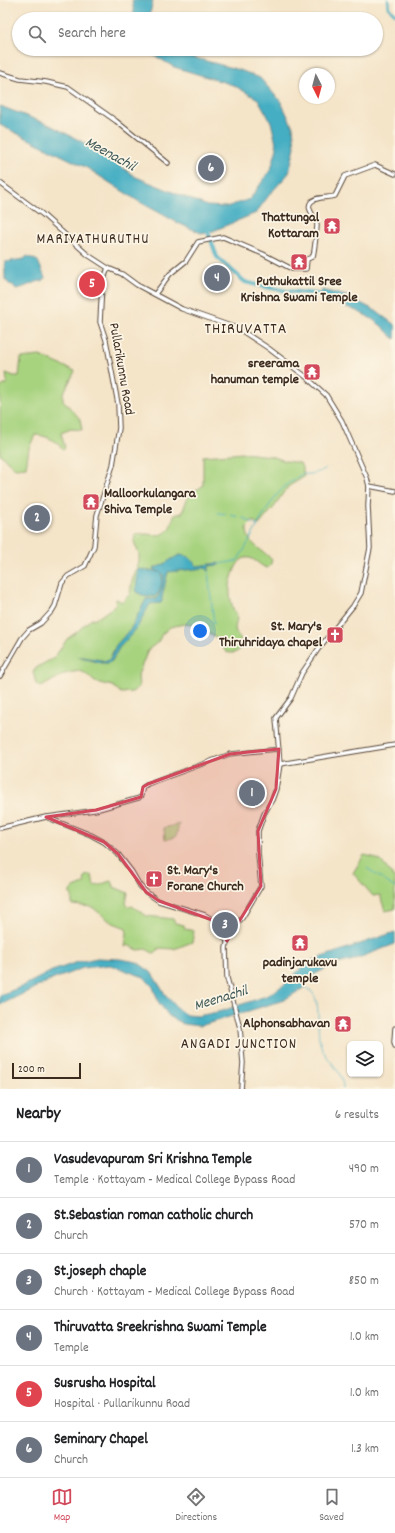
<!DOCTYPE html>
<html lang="en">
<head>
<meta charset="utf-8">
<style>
	body { margin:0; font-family:Dekko,sans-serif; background:#f6f6f6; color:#202124 }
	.controls { position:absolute; right:12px; bottom:12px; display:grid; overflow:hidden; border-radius:6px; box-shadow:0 1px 3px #0004 }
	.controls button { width:36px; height:36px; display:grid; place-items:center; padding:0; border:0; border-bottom:1px solid #e0e0e0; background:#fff; color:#202124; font:20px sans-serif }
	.compass { position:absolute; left:299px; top:68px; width:36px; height:36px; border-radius:50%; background:#fff; box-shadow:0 1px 3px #0004; rotate:174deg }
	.scale { position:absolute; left:12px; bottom:10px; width:69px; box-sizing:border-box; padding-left:4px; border:2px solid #3b2a1e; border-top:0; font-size:11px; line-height:14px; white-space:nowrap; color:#3b2a1e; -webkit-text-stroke:3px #fcf5e5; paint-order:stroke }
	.you { position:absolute; left:200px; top:631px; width:14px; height:14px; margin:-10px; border:3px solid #fff; border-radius:50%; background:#1a73e8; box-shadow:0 0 0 6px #1a73e833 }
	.badge { display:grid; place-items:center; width:26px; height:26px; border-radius:50%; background:#d1495b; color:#fff; font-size:13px; font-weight:700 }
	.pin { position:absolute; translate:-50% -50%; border:2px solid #fff; box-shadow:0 1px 4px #0006 }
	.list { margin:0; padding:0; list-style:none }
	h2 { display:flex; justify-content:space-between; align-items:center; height:52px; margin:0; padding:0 16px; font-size:17px }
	h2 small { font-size:13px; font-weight:400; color:#757577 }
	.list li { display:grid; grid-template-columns:26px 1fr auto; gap:12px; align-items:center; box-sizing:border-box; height:56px; padding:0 16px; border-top:1px solid #e0e0e0 }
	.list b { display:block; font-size:15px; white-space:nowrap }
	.list p { margin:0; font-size:13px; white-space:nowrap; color:#757577 }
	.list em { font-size:13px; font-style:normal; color:#757577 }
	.icon { flex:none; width:22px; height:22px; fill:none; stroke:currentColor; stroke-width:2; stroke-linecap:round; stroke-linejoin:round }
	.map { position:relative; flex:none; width:395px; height:1089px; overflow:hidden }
	.search { position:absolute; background:#fff; box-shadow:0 1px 3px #0004; left:12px; right:12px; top:12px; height:44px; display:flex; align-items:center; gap:10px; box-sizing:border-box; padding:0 14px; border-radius:22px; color:#757577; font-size:15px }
	.sheet { height:388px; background:#fff }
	nav { display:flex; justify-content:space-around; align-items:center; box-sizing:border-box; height:56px; border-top:1px solid #e0e0e0; background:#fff; font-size:11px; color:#757577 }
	nav a { display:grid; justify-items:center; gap:2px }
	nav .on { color:#d1495b }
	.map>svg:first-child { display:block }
</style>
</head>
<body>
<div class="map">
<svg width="395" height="1089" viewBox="0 0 395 1089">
	<rect width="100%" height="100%" fill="#fcf5e5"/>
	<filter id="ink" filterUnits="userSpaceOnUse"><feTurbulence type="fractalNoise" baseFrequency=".025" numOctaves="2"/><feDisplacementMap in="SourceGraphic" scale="8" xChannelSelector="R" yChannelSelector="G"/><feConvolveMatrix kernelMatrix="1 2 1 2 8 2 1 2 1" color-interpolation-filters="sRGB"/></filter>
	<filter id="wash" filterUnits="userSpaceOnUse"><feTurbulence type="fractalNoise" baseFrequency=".012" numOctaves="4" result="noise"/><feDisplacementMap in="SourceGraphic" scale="16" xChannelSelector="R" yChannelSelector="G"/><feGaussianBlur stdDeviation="0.9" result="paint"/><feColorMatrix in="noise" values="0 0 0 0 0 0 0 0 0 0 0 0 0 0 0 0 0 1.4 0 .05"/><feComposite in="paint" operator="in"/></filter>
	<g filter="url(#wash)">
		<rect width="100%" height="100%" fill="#f4e4c8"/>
		<g fill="#a7d37f" stroke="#717e4e">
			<path d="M40 356 75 371 63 394V400L80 419 82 430 71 429 61 433 65 448 63 449C55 441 47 435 35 435L29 448 26 467 15 468 0 454V388L7 383 6 373 14 376H19L21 358Z"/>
			<path d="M244 453 270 456 286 461 300 463 303 470 304 477 289 486 283 493 275 506 259 525 253 521 247 527C246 545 262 548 272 560L270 566 267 568C259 566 254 556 245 558 239 560 237 565 235 569 229 584 228 593 233 608 234 612 236 613 237 617 237 622 234 627 236 632 238 636 243 640 241 646 240 653 232 654 226 652L216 637 192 625 184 624 170 627 162 634 158 642 148 650 138 675 139 687 132 692 121 693 113 686 95 682 85 673 79 671 64 674 43 686 40 687 36 684 33 671 39 666 54 658 67 639 78 631 86 623 92 619 99 617 116 605 115 600 117 599 122 602 130 594 132 581 139 562V554L134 542 135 534C155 532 168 544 174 515L182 513 189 494C194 489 198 491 203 485V456Z"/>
			<polygon points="179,824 176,837 165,840 164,828"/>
			<polygon points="364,855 373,857 381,861 395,879 395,909 385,911 380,895 373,896 353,873"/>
			<polygon points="92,875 94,886 100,885 110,881 113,883 114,887 128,893 126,903 128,907 132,906 147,916 173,919 175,923 184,925 185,929 194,931 192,942 174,949 159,948 157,952 153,953 146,949 138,950 128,945 125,947 127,933 126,928 111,922 92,907 72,905 72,895 69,893 74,888 84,884 85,876"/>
		</g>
		<g fill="#44aec3" stroke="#406c70">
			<polygon points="132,0 153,0 150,14 152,19 135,19"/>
			<polygon points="147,49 177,49 188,56 240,70 260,78 281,102 293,127 295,147 289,173 270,194 256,213 213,231 201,233 178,223 138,201 87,168 0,125 0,106 50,125 94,148 136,177 207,206 226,207 250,199 271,169 277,148 271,122 258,99 233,85 174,67 150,53"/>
			<path d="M27 256 38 261 45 278 43 281C33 281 26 288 16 289L13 285 9 284 5 279V262L24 259Z"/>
			<path d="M322 290 347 296 376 311 395 325V339C389 335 385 328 379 324 362 311 340 304 320 299Z"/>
			<path d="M180 555C190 556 191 559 197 566L218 563 219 565 209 566V571L205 568 168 572 162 597V601L161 603 150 604 137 628 119 648 112 661 108 663H102L78 657H83L107 661 110 658 116 645 130 630 146 599H157L161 590 164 575 161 572C164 578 161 591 156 596L147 597 136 592 138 569 160 572 154 570 153 568C163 567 171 558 180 555Z"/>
			<polygon points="395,932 395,944 353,960 333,965 315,974 302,989 284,1000 200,1026 183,1024 169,1016 159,1003 153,987 144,977 110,965 83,968 49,981 0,1005 0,995 21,987 52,971 78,962 97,958 120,959 137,962 151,972 165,994 179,1010 186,1015 198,1016 222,1011 266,996 284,985 307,962"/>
		</g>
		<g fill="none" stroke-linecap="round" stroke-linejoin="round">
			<g stroke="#44aec3" stroke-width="1">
				<polyline points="218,513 226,514"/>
				<polyline points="231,515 238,517"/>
				<polyline points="243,518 249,521 257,526"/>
				<path d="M219 564 237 561C254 537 263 508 284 487 289 482 296 478 302 474 311 475 317 473 325 469"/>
				<polyline points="208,571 214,624"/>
				<polyline points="367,868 395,888"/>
				<path d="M303 987C305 988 309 989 311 991 322 1002 316 1029 320 1043 325 1061 344 1069 343 1089"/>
			</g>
			<polyline stroke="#44aec3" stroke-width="2.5" points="388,0 389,8 395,14"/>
			<polyline stroke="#44aec3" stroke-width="4" points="208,228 208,232 217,257 245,282 266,287 287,291 327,295"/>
		</g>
	</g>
	<g filter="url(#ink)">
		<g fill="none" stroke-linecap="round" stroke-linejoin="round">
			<g stroke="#574638" stroke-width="5">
				<polyline id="minor" points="46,817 96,810 139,798 141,796 143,787 148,784 230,754 279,749"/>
			</g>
			<g stroke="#574638" stroke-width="5.5">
				<g id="major">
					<polyline points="0,73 20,79 46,82 68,87 116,121 168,163"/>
					<polyline points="0,183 42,214 88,255 108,268 122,274 137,285 182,309 239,329 268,348 305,376 326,395 342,421 367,478 369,486 368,506 370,548 361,593 353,606 319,648 302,673 291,698 276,718 280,764 276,789 272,800 264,814 258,831 258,853 261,886 242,918 229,933 226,948 227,978 240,1028 243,1063 241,1089"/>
					<path d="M155 294 170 274 186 261 198 242 223 237 263 254 292 269H306L307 259C310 258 311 258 313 256 314 254 317 228 317 225 317 218 305 209 311 202 316 196 329 198 335 196L345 176 375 165 395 174"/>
					<polyline points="369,486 395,491"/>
					<polyline points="0,676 22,638 29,630 41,623 52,611 55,606 62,583 68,576 85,566 94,546 97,515 113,465 119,428 118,404 106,340 100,322 102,284 108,268"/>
					<polyline points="280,764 395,745"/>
					<polyline points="0,828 46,817 91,835 104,842 118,854 132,872 140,886 146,892 159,901 205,915 215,921 227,941"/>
					<polyline points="395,1028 394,1042 395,1046"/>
				</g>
			</g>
			<use href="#minor" stroke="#fff" stroke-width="3"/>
			<use href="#major" stroke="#fff" stroke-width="3.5"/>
		</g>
	</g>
	<path fill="#d1495b" fill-opacity="0.2" stroke="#d1495b" stroke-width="3" stroke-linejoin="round" d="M279 749 276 789 258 831 261 886 227 941 215 921 159 901 146 892 118 854 104 842 46 817 96 810 141 797 143 787 148 784 230 754Z"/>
	<defs>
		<g id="temple-square" transform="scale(0.9)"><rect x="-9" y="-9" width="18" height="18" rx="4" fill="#d1495b" stroke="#fcf5e5"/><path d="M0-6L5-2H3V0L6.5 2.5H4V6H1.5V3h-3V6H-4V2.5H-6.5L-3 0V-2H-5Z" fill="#fff"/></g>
		<g id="church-square" transform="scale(0.9)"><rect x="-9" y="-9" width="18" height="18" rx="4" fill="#d1495b" stroke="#fcf5e5"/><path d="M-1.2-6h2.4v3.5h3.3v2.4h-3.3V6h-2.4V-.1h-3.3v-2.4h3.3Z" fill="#fff"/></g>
	</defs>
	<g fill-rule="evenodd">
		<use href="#temple-square" x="332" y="226"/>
		<use href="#temple-square" x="299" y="262"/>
		<use href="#temple-square" x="312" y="372"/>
		<use href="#temple-square" x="91" y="502"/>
		<use href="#church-square" x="335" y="635"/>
		<use href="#church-square" x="154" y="879"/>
		<use href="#temple-square" x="300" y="943"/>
		<use href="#temple-square" x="343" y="1024"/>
	</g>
	<g text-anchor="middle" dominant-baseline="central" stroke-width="3.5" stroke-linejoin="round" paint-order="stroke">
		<g font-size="14" font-weight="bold" fill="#3b2a1e" stroke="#fcf5e5" text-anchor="end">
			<text x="319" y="218">Thattungal<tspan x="319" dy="16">Kottaram</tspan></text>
			<text x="299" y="282" text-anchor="middle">Puthukattil Sree<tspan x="299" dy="16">Krishna Swami Temple</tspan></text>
			<text x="299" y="364">sreerama<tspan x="299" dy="16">hanuman temple</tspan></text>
			<text x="104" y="494" text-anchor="start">Malloorkulangara<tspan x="104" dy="16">Shiva Temple</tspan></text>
			<text x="322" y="627">St. Mary's<tspan x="322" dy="16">Thiruhridaya chapel</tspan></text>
			<text x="167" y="871" text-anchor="start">St. Mary's<tspan x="167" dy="16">Forane Church</tspan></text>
			<text x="300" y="963" text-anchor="middle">padinjarukavu<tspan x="300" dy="16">temple</tspan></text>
			<text x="330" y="1024">Alphonsabhavan</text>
		</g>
		<g font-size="14" fill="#3b2a1e" stroke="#fcf5e5">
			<text transform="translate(121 369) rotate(80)">Pullarikunnu Road</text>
		</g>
		<g font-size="15" font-style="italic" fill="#3e5858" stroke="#fcf5e5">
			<text transform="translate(110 155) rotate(29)">Meenachil</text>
			<text transform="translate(221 999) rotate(-17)">Meenachil</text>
		</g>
		<g font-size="15" letter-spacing="1" fill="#3b2a1e" stroke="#fcf5e5">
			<text x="93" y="240">MARIYATHURUTHU</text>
			<text x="239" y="1045">ANGADI JUNCTION</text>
		</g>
		<g font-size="16" letter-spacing="1" fill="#3b2a1e" stroke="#fcf5e5">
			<text x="246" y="329">THIRUVATTA</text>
		</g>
	</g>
</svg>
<div class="controls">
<button><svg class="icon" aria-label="layers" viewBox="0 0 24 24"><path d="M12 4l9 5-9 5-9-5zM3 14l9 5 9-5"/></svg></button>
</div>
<svg class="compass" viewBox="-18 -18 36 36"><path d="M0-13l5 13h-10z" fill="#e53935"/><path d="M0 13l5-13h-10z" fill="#757577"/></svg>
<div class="scale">200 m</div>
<div class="you"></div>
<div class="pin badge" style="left:252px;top:793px;background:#6b7280">1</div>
<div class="pin badge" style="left:37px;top:518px;background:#6b7280">2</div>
<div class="pin badge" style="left:225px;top:925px;background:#6b7280">3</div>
<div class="pin badge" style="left:217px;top:278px;background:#6b7280">4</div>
<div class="pin badge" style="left:92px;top:284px;background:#e0444e">5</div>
<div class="pin badge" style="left:211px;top:168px;background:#6b7280">6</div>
<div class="search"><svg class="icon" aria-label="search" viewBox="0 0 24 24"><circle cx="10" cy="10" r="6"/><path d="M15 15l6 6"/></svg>Search here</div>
</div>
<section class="sheet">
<h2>Nearby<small>6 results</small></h2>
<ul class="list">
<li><span class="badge" style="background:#6b7280">1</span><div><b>Vasudevapuram Sri Krishna Temple</b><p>Temple · Kottayam - Medical College Bypass Road</p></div><em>490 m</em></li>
<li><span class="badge" style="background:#6b7280">2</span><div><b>St.Sebastian roman catholic church</b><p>Church</p></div><em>570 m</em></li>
<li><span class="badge" style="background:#6b7280">3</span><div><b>St.joseph chaple</b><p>Church · Kottayam - Medical College Bypass Road</p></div><em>850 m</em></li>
<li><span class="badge" style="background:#6b7280">4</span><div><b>Thiruvatta Sreekrishna Swami Temple</b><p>Temple</p></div><em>1.0 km</em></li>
<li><span class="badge" style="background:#e0444e">5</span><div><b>Susrusha Hospital</b><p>Hospital · Pullarikunnu Road</p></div><em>1.0 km</em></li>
<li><span class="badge" style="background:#6b7280">6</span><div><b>Seminary Chapel</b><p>Church</p></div><em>1.3 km</em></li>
</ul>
</section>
<nav>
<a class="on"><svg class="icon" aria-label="map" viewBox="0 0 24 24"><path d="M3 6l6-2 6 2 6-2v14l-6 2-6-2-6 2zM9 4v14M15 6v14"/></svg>Map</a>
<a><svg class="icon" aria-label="directions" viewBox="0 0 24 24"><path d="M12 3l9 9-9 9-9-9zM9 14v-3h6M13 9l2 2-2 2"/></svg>Directions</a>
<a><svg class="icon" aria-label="saved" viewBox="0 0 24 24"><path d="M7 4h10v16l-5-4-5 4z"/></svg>Saved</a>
</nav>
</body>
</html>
